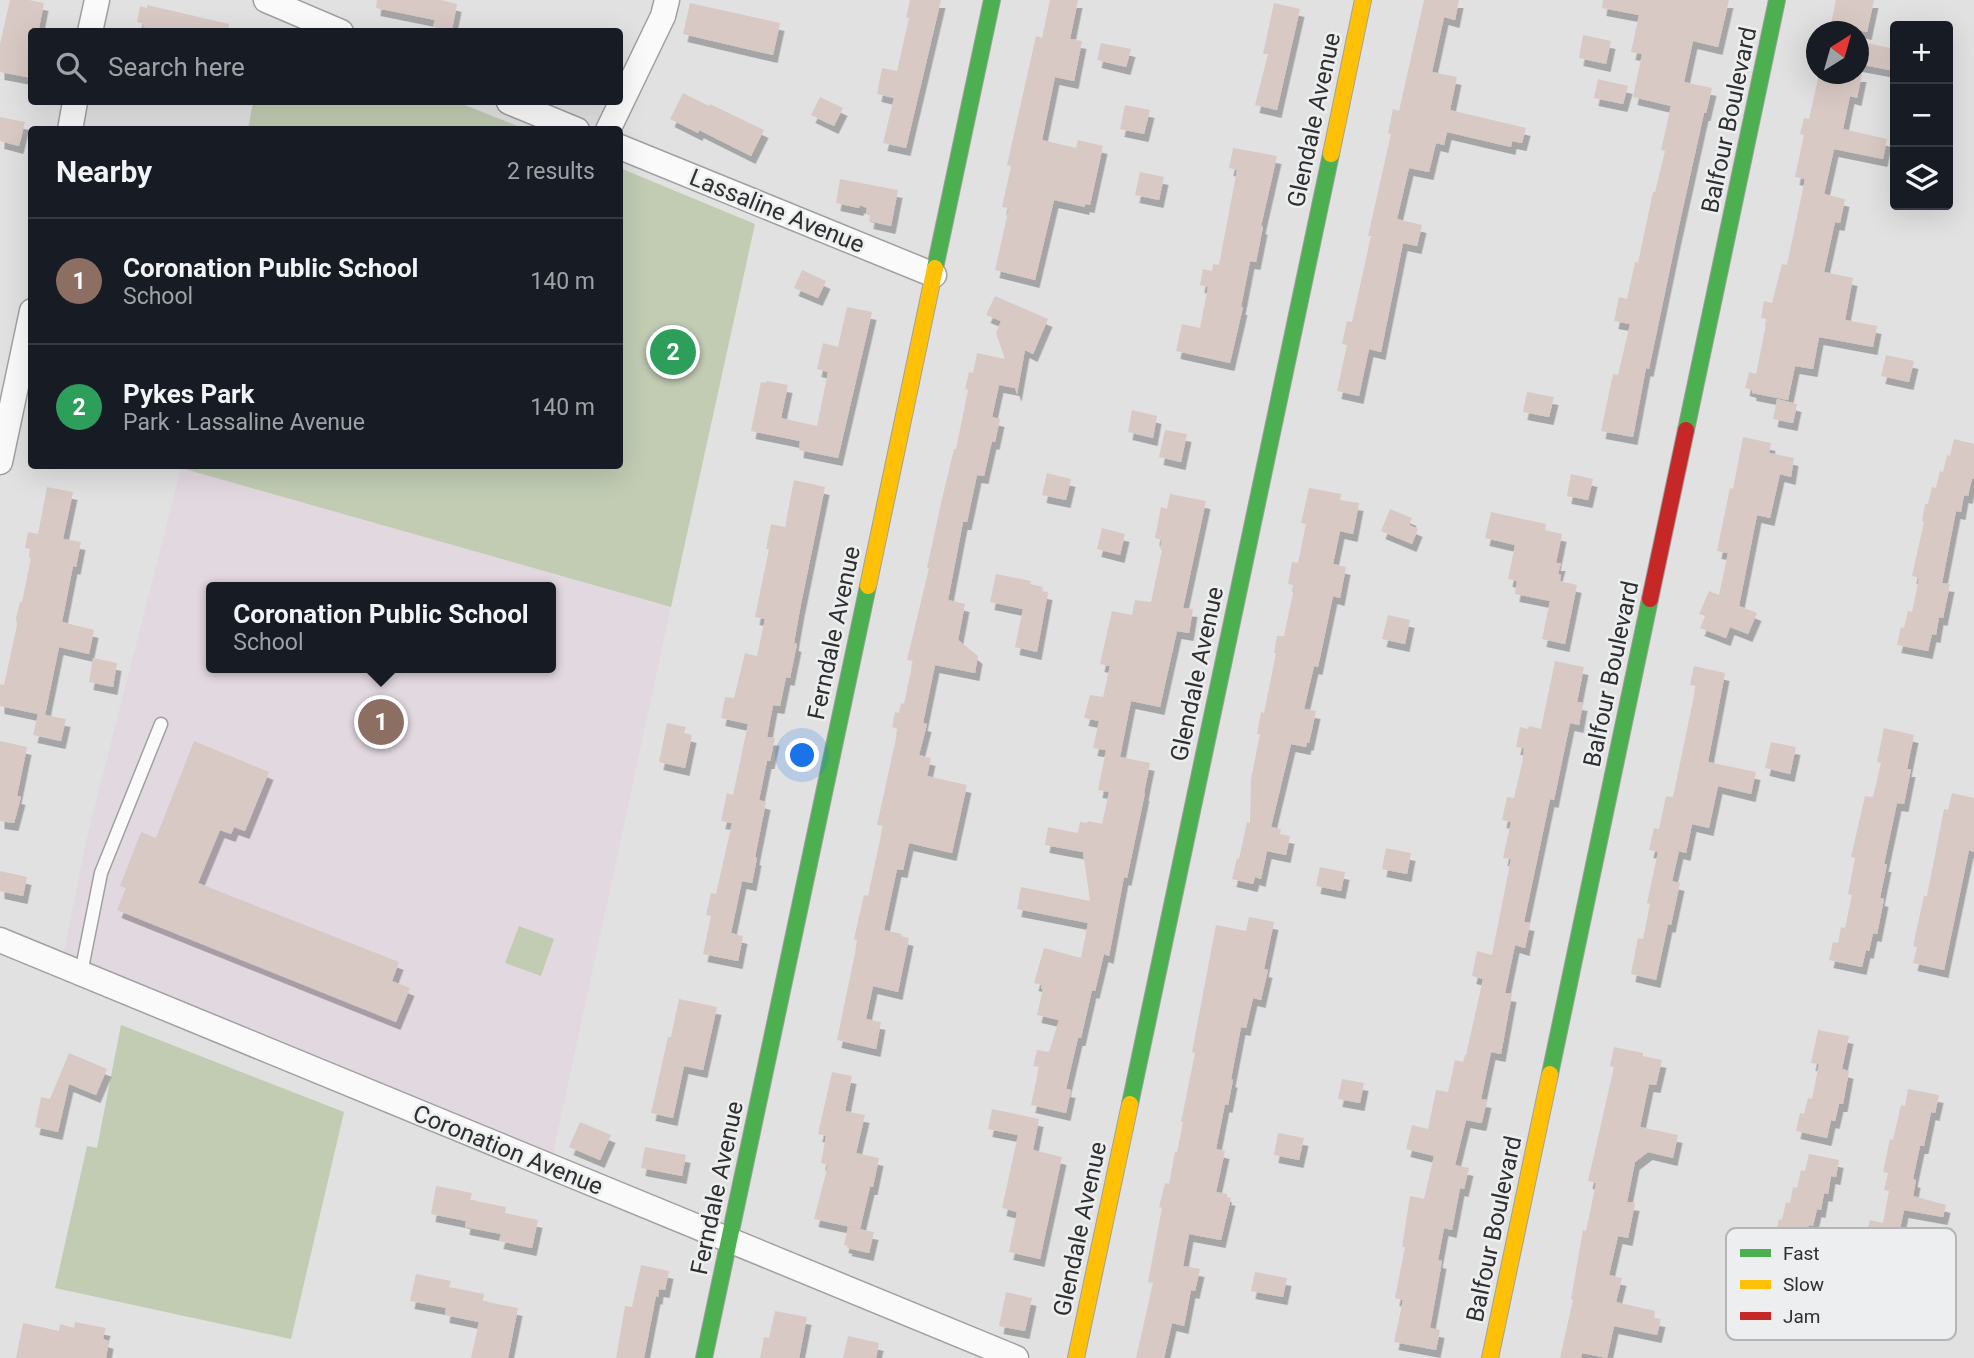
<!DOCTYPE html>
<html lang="en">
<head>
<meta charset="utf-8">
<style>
	body { margin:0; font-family:Roboto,sans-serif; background:#242831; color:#f1f3f6 }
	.controls { position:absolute; right:21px; top:21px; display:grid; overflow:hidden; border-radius:7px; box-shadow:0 7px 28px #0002 }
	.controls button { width:63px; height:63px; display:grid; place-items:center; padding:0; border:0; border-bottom:2px solid #363941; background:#171b24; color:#f1f3f6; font:35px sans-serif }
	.compass { position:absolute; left:1806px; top:21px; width:63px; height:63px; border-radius:50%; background:#171b24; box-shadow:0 7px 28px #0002; rotate:37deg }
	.you { position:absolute; left:803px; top:756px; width:24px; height:24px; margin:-18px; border:5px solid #fff; border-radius:50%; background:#1a73e8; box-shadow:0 0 0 10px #1a73e833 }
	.badge { display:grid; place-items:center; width:46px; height:46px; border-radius:50%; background:#2563eb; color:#fff; font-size:23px; font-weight:700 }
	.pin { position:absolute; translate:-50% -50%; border:4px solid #fff; box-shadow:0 2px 7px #0006 }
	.popup { position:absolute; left:206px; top:582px; width:350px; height:91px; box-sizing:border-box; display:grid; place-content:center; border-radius:7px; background:#171b24; filter:drop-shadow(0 2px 5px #0005); font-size:23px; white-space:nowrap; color:#9ea1a6 }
	.popup b { font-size:26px; color:#f1f3f6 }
	.popup::after { content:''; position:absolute; left:50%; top:100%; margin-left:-14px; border:14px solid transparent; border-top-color:#171b24 }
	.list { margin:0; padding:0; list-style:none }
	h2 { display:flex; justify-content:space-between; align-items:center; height:91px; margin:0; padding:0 28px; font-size:30px }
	h2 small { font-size:23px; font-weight:400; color:#9ea1a6 }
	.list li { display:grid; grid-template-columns:46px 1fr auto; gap:21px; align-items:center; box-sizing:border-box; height:126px; padding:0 28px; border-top:2px solid #363941 }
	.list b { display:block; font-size:26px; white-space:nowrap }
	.list p { margin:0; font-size:23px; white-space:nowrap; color:#9ea1a6 }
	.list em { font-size:23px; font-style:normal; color:#9ea1a6 }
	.icon { flex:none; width:38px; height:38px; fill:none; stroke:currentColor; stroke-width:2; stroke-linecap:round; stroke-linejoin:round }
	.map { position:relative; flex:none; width:1974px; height:1358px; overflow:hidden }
	.search { position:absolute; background:#171b24; box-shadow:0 7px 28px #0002; left:28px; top:28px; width:595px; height:77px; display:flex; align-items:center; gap:18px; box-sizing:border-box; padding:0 24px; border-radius:7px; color:#9ea1a6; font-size:26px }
	.panel { position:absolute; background:#171b24; box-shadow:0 7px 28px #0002; left:28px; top:126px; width:595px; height:343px; border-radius:7px }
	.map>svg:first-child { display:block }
</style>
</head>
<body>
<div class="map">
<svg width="1974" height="1358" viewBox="0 0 1974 1358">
	<defs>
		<filter id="shadow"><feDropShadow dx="4.5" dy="8" stdDeviation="0" flood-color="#0004"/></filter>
	</defs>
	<rect width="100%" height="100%" fill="#e1e1e1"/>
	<path fill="#e2d8e0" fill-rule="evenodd" d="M181 468 671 607 549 1172 61 967 87 837ZM211 587H551V668H211Z"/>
	<g fill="#c1ccb3">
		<polygon points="253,102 457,102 525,129 248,129"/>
		<polygon points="620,168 755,224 671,607 181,468 182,466 620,466"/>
		<polygon points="519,926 554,939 541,976 505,963"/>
		<polygon points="121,1025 344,1112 291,1339 55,1288 87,1146 97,1148"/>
	</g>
	<g fill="#d9c9c5" filter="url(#shadow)">
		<polygon points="10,0 29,0 44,3 39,28 32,27 32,78 0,72 0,44"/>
		<polygon points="377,0 441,0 457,4 452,30 433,27 435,20 376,8"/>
		<polygon points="910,0 941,0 906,148 883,143 894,98 877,94 882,68 897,71 909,18 906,18"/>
		<polygon points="1050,0 1078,0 1070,39 1082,41 1074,81 1055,77 1042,140 1076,148 1078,140 1103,146 1090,205 1085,204 1085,207 1054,200 1035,280 995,270 1009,208 1002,207 1011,166 1007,165 1036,36 1042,38"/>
		<polygon points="1424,0 1459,0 1455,20 1444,17 1432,72 1457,77 1450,110 1526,128 1522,143 1512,141 1511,147 1447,132 1444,145 1436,143 1429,172 1409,168 1397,219 1422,225 1417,246 1403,243 1381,352 1369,349 1359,396 1337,391 1347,345 1342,344 1347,321 1352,322 1371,236 1368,236 1391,134 1388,133 1393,109 1399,111"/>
		<polygon points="1603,0 1729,0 1718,47 1693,41 1684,82 1712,88 1706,113 1704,113 1677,235 1649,369 1646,368 1633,437 1601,431 1613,374 1618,375 1630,324 1614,321 1619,297 1627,299 1635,262 1638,263 1653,192 1655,192 1665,151 1661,150 1671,106 1633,97 1642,54 1631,52 1639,15 1602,8"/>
		<polygon points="1836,0 1874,0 1867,32 1831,24"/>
		<polygon points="690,3 780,23 773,55 683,34"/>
		<polygon points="1274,3 1300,9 1277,110 1255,105 1268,54 1263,54"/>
		<polygon points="147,5 229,24 228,32 165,32 143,27 144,24 137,22 140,6 147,8"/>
		<polygon points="1583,35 1611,41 1606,64 1579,58"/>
		<polygon points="1858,41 1895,49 1895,71 1858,64"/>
		<polygon points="1101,43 1131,49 1126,67 1097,60"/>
		<polygon points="1819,74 1862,74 1857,98 1850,96 1843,129 1887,139 1883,159 1834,149 1824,194 1845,199 1840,223 1835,222 1824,272 1853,278 1845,320 1877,326 1873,347 1819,337 1813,369 1795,366 1788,400 1752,393 1752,390 1745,388 1749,372 1756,374 1757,370 1767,319 1761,318 1764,301 1772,303 1782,264 1787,265 1805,179 1795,177 1804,135 1800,134 1804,118 1809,119"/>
		<polygon points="1598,79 1628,86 1623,104 1594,98"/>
		<polygon points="683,93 709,106 710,104 764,130 751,156 699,130 698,133 670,119"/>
		<polygon points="820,97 843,108 834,126 811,115"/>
		<polygon points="1125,105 1150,110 1144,134 1120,129"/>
		<polygon points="0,117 25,122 19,146 0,141"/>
		<polygon points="1233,148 1277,156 1261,226 1263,227 1256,262 1250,261 1241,307 1243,307 1230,363 1176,351 1182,324 1200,328 1208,287 1200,285 1203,269 1212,271 1213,264 1219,265 1237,170 1229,168"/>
		<polygon points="1140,172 1164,177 1159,200 1135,195"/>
		<polygon points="840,179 898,190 891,226 869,221 870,215 866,214 867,208 860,205 859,208 836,203"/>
		<polygon points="802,270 826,281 818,298 794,288"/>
		<polygon points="995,296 1048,319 1033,354 1025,350 1017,394 1015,388 999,385 992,417 1000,419 995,442 992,441 984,476 977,475 967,522 963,522 948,600 965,604 958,640 978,656 975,673 935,665 923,723 927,724 919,755 931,758 927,776 967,785 952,853 909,843 903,870 897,869 884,930 902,934 901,936 909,938 898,992 873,986 866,1019 881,1022 876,1049 837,1040 855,953 857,940 854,939 864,895 868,896 883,826 877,825 898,729 892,727 895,712 899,713 901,703 904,704 913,661 907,660 929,568 927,568 942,499 954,449 956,449 968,390 965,389 969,372 973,373 977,353 1005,359 996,333 1001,321 986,315"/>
		<polygon points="847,307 872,312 838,458 799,450 800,441 751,431 761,382 766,383 766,381 788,385 781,418 817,426 828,372 817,369 823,343 838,347"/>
		<polygon points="1886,355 1914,361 1909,382 1881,376"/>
		<polygon points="1527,392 1554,397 1549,417 1523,412"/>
		<polygon points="1777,399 1797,404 1793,423 1773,419"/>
		<polygon points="1132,410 1157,416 1153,438 1128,432"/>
		<polygon points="1165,430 1187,434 1181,462 1159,457"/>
		<polygon points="1743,437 1771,443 1769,453 1794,458 1791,477 1780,474 1770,518 1757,515 1739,606 1757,613 1748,634 1730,627 1726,638 1700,628 1705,616 1699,614 1709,591 1719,595 1728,553 1717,551 1730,488 1733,489"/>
		<polygon points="1954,439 1974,444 1974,479 1972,478 1968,496 1964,495 1961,512 1956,511 1942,583 1950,584 1943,618 1939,617 1936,635 1932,634 1928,651 1897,645 1901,627 1904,628 1908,611 1912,612 1919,578 1912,576 1924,522 1922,521 1925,504 1928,504 1932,487 1936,488 1940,471 1943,472 1947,455 1950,456"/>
		<polygon points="1047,473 1071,479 1066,500 1042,495"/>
		<polygon points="1571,474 1593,479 1588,500 1567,496"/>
		<polygon points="794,480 825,487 800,609 794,643 797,644 790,678 786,677 780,706 773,705 767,737 775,738 770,761 767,761 759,800 766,802 755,857 757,858 752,883 742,881 731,933 743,936 738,961 703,954 711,916 706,915 711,893 716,894 732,823 721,821 727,793 733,795 748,724 721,718 725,697 734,698 745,653 757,656 765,619 755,617 769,549 766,549 771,524 785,527"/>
		<polygon points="47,487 73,492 63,539 81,542 76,567 73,566 62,622 94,630 89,654 59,647 45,715 66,719 61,741 33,735 38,714 0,706 0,684 4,685 17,625 16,618 20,602 22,602 31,558 29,558 30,549 25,548 28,532 38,534"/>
		<polygon points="1309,488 1341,494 1340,500 1359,503 1353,534 1340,531 1333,564 1346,567 1340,598 1333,596 1318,667 1314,666 1304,709 1316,711 1309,743 1307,742 1306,747 1291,744 1271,827 1281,829 1280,834 1290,836 1286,855 1267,851 1261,879 1255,877 1253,884 1232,879 1237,858 1239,859 1247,822 1250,823 1251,779 1260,734 1257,734 1261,712 1264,713 1276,653 1274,653 1277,636 1284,636 1294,588 1293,588 1293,585 1288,584 1292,562 1298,563 1306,524 1301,523"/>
		<polygon points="1170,494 1206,501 1183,608 1193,609 1189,633 1177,631 1160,707 1131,701 1120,757 1150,763 1144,793 1145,793 1127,878 1124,877 1109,956 1104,954 1095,991 1092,990 1081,1038 1078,1038 1066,1089 1071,1090 1066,1113 1031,1105 1039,1067 1033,1066 1037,1050 1049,1052 1059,1020 1037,1015 1043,989 1041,989 1042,985 1034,983 1044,948 1081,958 1088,923 1017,909 1021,887 1090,901 1083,852 1045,845 1048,827 1078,833 1080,822 1087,823 1088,821 1102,824 1109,792 1098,790 1106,750 1093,748 1099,721 1084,718 1090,695 1103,697 1110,666 1100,664 1112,611 1132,615 1135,600 1151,602 1162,550 1160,549 1162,540 1155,538 1161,507 1167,509"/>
		<polygon points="1390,509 1412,518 1409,525 1418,529 1412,544 1381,531"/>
		<polygon points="1491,512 1546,524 1545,530 1562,534 1556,563 1561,563 1558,574 1561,575 1560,581 1577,585 1565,644 1542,639 1550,601 1515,594 1517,581 1508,579 1515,545 1485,538"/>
		<polygon points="1102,528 1125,534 1120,555 1097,549"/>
		<polygon points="996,574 1031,581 1030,584 1043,587 1042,591 1048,592 1037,652 1015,647 1023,609 990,602"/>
		<polygon points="1388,615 1410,620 1405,644 1382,639"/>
		<polygon points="93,658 117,663 113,687 89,682"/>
		<polygon points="1555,661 1584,667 1577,702 1583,703 1579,725 1570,723 1554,800 1550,799 1524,922 1530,923 1525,948 1515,945 1505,993 1512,994 1501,1054 1491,1052 1481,1099 1487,1100 1482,1122 1481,1123 1466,1120 1455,1165 1469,1168 1464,1189 1460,1188 1452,1230 1444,1228 1438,1260 1442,1261 1430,1328 1440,1330 1436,1350 1394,1342 1403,1300 1395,1298 1405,1247 1402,1247 1410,1196 1424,1199 1434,1156 1406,1149 1412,1125 1428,1129 1436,1090 1448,1092 1455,1060 1463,1062 1465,1055 1466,1055 1483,979 1472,976 1477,951 1492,955 1511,859 1503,858 1511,822 1502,820 1507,797 1514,798 1522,763 1524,748 1516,747 1520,727 1528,729 1529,726 1541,729"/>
		<polygon points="1694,666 1725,673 1708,762 1756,772 1751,794 1718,786 1709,828 1692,824 1686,853 1679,851 1672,881 1680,883 1671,925 1668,924 1656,980 1631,974 1638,938 1643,939 1650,904 1647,903 1658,852 1649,850 1654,828 1659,829 1666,796 1673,797 1696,686 1690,685"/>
		<polygon points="667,723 686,727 684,733 692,735 685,768 659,762"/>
		<polygon points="1884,728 1914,735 1907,769 1911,769 1904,804 1897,803 1884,864 1887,864 1880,898 1884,899 1877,934 1873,933 1869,951 1866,950 1862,967 1829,960 1833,942 1838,943 1841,927 1845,928 1852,895 1848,894 1855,858 1851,857 1865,796 1873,797 1881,763 1877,762"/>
		<polygon points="0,741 27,747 17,796 21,797 14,823 0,821"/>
		<polygon points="194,741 269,772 245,831 234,827 231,834 220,830 198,883 399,962 392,981 410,988 396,1022 117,910 126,888 120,886 141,832 156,838"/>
		<polygon points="1771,742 1796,747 1790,774 1765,768"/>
		<polygon points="1952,793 1974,798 1974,852 1969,850 1944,970 1913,963 1917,947 1913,946 1924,896 1927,896 1944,809 1948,810"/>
		<polygon points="1386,848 1411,853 1407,874 1382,869"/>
		<polygon points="1320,867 1345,872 1341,891 1316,886"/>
		<polygon points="0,871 27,877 23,896 0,891"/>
		<polygon points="1249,917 1274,922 1264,969 1268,970 1261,1000 1253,998 1246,1028 1241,1027 1231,1079 1233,1080 1228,1105 1225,1104 1216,1149 1225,1151 1216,1192 1227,1194 1227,1197 1231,1198 1221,1240 1189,1234 1183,1266 1200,1269 1195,1291 1191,1290 1184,1326 1172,1323 1164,1358 1136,1358 1153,1283 1148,1282 1162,1208 1159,1207 1165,1183 1169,1184 1175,1152 1177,1152 1183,1122 1181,1122 1195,1053 1192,1052 1216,925 1246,931"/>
		<polygon points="679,999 717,1007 703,1070 684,1066 673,1118 651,1113 668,1037 671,1037"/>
		<polygon points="1818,1030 1849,1036 1842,1069 1849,1071 1843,1104 1839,1104 1835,1121 1831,1120 1827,1138 1796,1131 1800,1113 1804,1114 1808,1098 1812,1099 1819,1064 1811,1063"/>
		<polygon points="1614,1047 1643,1053 1643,1056 1662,1060 1656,1085 1649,1084 1640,1127 1678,1135 1673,1158 1648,1152 1635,1162 1627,1202 1635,1203 1628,1238 1618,1236 1609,1275 1622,1278 1616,1302 1655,1311 1654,1318 1661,1319 1657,1335 1614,1326 1607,1358 1582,1353 1581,1358 1560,1358 1573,1300 1571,1299 1583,1230 1586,1231 1596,1183 1588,1181 1614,1067 1610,1066"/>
		<polygon points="69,1053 107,1069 96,1095 69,1084 58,1132 35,1127 41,1097 50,1099"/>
		<polygon points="832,1072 852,1076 845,1111 865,1115 856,1153 879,1158 873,1187 870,1187 860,1229 814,1219 828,1165 821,1163 826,1136 818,1134"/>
		<polygon points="1342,1079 1364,1083 1360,1103 1338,1099"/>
		<polygon points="1908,1089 1939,1095 1935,1113 1931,1112 1924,1146 1920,1146 1913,1179 1916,1180 1913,1196 1946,1205 1943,1217 1904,1210 1897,1243 1901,1244 1897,1261 1901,1262 1897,1279 1901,1280 1897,1296 1867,1290 1871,1272 1867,1272 1871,1255 1867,1255 1871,1238 1866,1237 1870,1220 1883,1223 1889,1191 1884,1190 1888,1173 1883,1172 1890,1139 1893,1140 1901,1105 1905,1106"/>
		<polygon points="992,1109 1039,1119 1033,1150 1062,1157 1040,1259 1009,1252 1017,1212 1002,1208 1018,1135 988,1129"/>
		<polygon points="580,1122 611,1135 600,1160 569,1147"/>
		<polygon points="1278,1133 1304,1138 1299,1160 1274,1155"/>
		<polygon points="645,1147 686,1155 682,1176 641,1168"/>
		<polygon points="1809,1154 1839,1160 1836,1177 1831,1176 1828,1194 1824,1193 1821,1210 1817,1209 1813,1226 1809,1225 1806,1243 1775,1236 1779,1219 1782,1220 1786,1202 1790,1203 1793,1187 1797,1188 1801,1170 1805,1171"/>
		<polygon points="436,1186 472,1193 470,1200 506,1207 505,1213 538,1220 532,1248 499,1241 501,1234 465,1227 466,1221 431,1214"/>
		<polygon points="848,1227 874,1232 869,1253 847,1248 848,1246 844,1245"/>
		<polygon points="641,1265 669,1271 665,1290 659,1289 658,1297 656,1296 644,1358 616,1358 625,1306 632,1307"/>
		<polygon points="1255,1272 1287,1278 1283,1297 1251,1291"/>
		<polygon points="416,1274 451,1281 449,1287 484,1294 483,1301 518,1308 508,1358 471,1358 479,1322 445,1315 446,1308 410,1301"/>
		<polygon points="1006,1292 1032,1298 1025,1331 999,1326"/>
		<polygon points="775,1311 807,1317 799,1358 760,1358 764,1337 769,1338"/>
		<polygon points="75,1322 106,1328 103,1339 109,1341 106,1358 16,1358 23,1323 59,1331 60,1324 74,1328"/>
		<polygon points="848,1336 879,1343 876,1358 843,1358"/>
	</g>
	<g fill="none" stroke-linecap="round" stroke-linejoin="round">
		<g stroke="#a0a0a1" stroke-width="15">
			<polyline id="lane" points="81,973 101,873 161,724"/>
		</g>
		<g stroke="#a0a0a1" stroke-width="27">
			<g id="street">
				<polyline points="266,0 341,32"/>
				<polyline points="90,32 97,0"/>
				<polyline points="509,102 577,130"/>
				<polyline points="70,130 75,102"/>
				<polyline points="608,130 663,16 667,0"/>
				<polyline points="620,147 934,275"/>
				<polyline points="0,462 32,311"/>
				<polyline points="0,940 1016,1358"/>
			</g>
		</g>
		<g stroke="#a0a0a1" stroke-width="18">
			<g id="fast">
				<polyline points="935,268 992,0"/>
				<polyline points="1686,430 1777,0"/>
				<polyline points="1550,1074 1650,599"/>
				<polyline points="1130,1104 1331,154"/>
				<polyline points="704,1358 868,586"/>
			</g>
		</g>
		<g stroke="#a0a0a1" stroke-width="18">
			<g id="slow">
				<polyline points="1331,154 1363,0"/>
				<polyline points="868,586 935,268"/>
				<polyline points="1076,1358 1130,1104"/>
				<polyline points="1490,1358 1550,1074"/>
			</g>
		</g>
		<g stroke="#a0a0a1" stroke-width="18">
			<polyline id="jam" points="1650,599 1686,430"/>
		</g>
		<use href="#lane" stroke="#fafafa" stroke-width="12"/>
		<use href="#street" stroke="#fafafa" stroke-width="24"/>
		<use href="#fast" stroke="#4caf50" stroke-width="16"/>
		<use href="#slow" stroke="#ffc107" stroke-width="16"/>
		<use href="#jam" stroke="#c62828" stroke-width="16"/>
	</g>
	<g text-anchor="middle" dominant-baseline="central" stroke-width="5" stroke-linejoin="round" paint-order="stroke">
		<g font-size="24" fill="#2e2f2f" stroke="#edeeef">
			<text transform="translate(1314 120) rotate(-78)">Glendale Avenue</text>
			<text transform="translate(1729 120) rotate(-78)">Balfour Boulevard</text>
			<text transform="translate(777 211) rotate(22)">Lassaline Avenue</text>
			<text transform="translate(834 633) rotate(-78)">Ferndale Avenue</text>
			<text transform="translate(1197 674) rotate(-78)">Glendale Avenue</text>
			<text transform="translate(1611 674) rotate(-78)">Balfour Boulevard</text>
			<text transform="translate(508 1150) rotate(22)">Coronation Avenue</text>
			<text transform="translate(717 1188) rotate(-78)">Ferndale Avenue</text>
			<text transform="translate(1080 1229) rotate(-78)">Glendale Avenue</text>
			<text transform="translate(1494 1229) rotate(-78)">Balfour Boulevard</text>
		</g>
	</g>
	<rect x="1726" y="1228" width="230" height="112" rx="10" fill="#edeeef" stroke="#b4b5b5" stroke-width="2"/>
	<rect x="1740" y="1249" width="31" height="8" fill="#4caf50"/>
	<rect x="1740" y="1280" width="31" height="9" fill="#ffc107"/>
	<rect x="1740" y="1312" width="31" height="8" fill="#c62828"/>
	<g font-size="19" fill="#2e2f2f">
		<text x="1783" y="1260">Fast</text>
		<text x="1783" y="1291">Slow</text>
		<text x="1783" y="1323">Jam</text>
	</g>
</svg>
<div class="controls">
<button>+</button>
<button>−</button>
<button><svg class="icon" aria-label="layers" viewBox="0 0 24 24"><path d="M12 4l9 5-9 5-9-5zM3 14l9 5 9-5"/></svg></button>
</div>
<svg class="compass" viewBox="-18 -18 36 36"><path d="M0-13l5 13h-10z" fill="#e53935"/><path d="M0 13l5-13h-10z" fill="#9ea1a6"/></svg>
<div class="you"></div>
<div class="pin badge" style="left:381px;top:722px;background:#8d6e63">1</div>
<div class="popup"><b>Coronation Public School</b>School</div>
<div class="pin badge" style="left:673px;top:352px;background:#2e9e5b">2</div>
<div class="search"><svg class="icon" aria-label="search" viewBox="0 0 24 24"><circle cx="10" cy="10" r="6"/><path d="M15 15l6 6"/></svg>Search here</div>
<section class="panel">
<h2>Nearby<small>2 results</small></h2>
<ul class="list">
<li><span class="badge" style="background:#8d6e63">1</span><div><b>Coronation Public School</b><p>School</p></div><em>140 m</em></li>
<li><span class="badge" style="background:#2e9e5b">2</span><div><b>Pykes Park</b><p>Park · Lassaline Avenue</p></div><em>140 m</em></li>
</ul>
</section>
</div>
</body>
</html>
